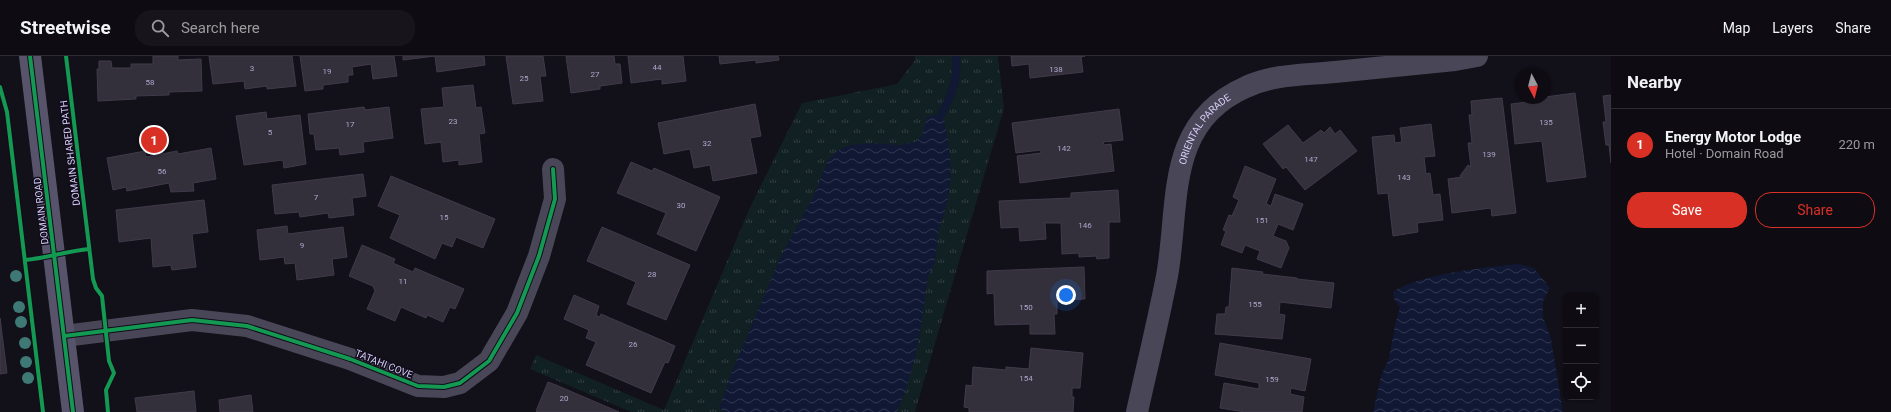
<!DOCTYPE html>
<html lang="en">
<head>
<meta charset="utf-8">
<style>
	body { margin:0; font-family:Roboto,sans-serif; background:#17151b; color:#f1f3f6 }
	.controls { position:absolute; right:12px; bottom:12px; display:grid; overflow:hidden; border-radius:8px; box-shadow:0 1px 3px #0004 }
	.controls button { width:36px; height:36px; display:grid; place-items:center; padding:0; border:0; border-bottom:1px solid #2e2c32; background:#0e0c12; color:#f1f3f6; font:20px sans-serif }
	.compass { position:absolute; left:1515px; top:12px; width:36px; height:36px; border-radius:50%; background:#0e0c12; box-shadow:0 1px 3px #0004; rotate:173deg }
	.you { position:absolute; left:1066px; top:239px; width:14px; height:14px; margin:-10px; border:3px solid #fff; border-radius:50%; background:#1a73e8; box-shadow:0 0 0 6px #1a73e833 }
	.badge { display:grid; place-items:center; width:26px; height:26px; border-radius:50%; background:#d93025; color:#fff; font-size:13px; font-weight:700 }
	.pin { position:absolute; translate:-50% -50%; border:2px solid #fff; box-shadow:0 1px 4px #0006 }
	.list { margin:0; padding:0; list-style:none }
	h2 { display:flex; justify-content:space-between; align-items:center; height:52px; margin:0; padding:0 16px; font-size:17px }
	h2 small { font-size:13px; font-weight:400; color:#9b9b9f }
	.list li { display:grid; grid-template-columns:26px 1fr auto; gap:12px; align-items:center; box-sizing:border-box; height:72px; padding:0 16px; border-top:1px solid #2e2c32 }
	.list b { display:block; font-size:15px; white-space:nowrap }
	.list p { margin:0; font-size:13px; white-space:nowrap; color:#9b9b9f }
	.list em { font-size:13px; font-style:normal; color:#9b9b9f }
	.actions { display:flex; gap:8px; padding:12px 16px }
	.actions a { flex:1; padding:9px 0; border:1px solid #d93025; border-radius:16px; text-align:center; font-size:14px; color:#d93025 }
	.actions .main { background:#d93025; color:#fff }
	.icon { flex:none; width:22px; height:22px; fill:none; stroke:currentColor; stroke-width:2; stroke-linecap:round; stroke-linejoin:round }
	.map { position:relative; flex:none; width:1611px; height:356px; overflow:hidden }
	header { display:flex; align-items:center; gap:24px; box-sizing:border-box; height:56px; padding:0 20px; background:#0e0c12; border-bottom:1px solid #2e2c32 }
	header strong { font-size:19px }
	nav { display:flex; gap:22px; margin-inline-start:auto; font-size:14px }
	.search { width:280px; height:36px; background:#17151b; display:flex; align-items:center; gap:10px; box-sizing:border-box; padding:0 14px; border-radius:16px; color:#9b9b9f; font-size:15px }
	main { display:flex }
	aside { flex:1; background:#0e0c12 }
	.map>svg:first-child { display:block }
</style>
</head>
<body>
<header>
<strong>Streetwise</strong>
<div class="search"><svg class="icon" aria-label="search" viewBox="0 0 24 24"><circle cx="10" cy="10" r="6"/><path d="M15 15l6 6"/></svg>Search here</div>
<nav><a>Map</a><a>Layers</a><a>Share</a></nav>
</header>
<main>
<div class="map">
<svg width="1611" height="356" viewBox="0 0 1611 356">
	<defs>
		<pattern id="park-tufts" width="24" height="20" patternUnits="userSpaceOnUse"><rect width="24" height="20" fill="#112022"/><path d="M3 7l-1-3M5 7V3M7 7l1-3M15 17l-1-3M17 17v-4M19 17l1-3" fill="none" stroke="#333f43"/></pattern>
		<pattern id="water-waves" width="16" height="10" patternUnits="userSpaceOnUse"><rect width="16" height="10" fill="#101834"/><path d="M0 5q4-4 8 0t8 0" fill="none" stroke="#323852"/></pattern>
	</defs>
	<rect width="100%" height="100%" fill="#121018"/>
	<polygon fill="url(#park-tufts)" points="915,0 998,0 1004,52 915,356 631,356 530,313 536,299 664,354 751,149 802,47 897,28 915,4"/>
	<g fill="url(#water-waves)">
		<path d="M942 57C949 86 954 110 948 141 946 154 940 166 938 179 936 194 937 208 928 220 922 266 916 313 897 356H725L719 352 733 313 781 200 814 139 827 106 837 95 850 89 876 87 898 89 916 86 922 79 927 61Z"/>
		<path d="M1519 208 1534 212 1550 232 1543 245V261L1551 283 1563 356H1373L1381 320 1389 302 1395 269 1400 252 1394 243 1393 236C1418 218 1487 211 1519 208Z"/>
	</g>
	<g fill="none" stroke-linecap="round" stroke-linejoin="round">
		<path stroke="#101834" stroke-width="8" d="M942 57C953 36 958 23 956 0"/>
	</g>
	<g fill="#33303c" stroke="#403a4b">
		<polygon points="153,0 178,0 178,4 201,3 202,35 169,36 169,39 136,40 136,43 98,45 97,13 99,13 99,5 111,5 112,12 131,12 131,8 153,8"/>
		<polygon points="209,0 292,0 296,30 267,33 267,30 245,33 244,25 213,28"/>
		<polygon points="300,0 394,0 397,20 373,23 371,8 352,11 353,19 348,19 348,26 323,29 323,33 305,35"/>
		<polygon points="403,0 484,0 485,9 437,16 435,0 403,4"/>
		<polygon points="506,0 543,0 546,20 540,20 543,45 513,48"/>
		<polygon points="566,0 614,0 615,8 620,8 622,27 600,30 600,33 571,37"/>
		<polygon points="628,0 683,0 686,25 662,28 662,23 631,27"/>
		<polygon points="719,0 778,0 779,4 756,7 756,4 720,8"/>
		<polygon points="1011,0 1085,0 1081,1 1083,16 1030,22 1029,8 1012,10"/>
		<polygon points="473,29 476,52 481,51 485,77 479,78 482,106 459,109 459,104 443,106 441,86 425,88 421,53 444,51 442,32"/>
		<polygon points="1575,37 1586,121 1547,126 1542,85 1515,88 1511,48 1544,44 1545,41"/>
		<polygon points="1611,39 1611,107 1609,89 1606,89 1603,66 1606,66 1603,40"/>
		<polygon points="1502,42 1516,157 1492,160 1491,152 1452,157 1448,123 1462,121 1460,120 1468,109 1471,111 1468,87 1472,87 1469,59 1472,59 1471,45"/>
		<polygon points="755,48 761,80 750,82 757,117 713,125 710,109 694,112 690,93 664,98 658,67"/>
		<polygon points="364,51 365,54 389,51 393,82 363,86 364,96 340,99 339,92 316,94 314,78 310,78 308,58"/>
		<polygon points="1119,53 1123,84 1103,86 1104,89 1111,88 1114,115 1020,127 1017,100 1041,97 1041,94 1016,97 1012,67"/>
		<polygon points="266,56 267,63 300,59 306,108 284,112 283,104 244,109 236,60"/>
		<polygon points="1431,68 1435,100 1424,101 1426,118 1430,117 1433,139 1440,138 1443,164 1417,167 1418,176 1393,180 1388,137 1378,138 1372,81 1394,79 1395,87 1402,86 1400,72"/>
		<polygon points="1288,69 1303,87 1321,74 1324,77 1330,71 1335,78 1340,74 1357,95 1305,134 1286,111 1283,113 1263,88"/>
		<polygon points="211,92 216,123 193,127 194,135 171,136 169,127 127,135 126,131 113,134 107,102 145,95 146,101 177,95 178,98"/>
		<polygon points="631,106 652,115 654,112 720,141 696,195 657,178 666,157 617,137"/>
		<polygon points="1245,110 1276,123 1266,148 1271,150 1275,138 1303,148 1293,174 1278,168 1273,180 1286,185 1289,192 1281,212 1257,203 1260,195 1245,189 1242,197 1221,189 1226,175 1223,174 1229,159 1232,160 1239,144 1233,141"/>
		<polygon points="363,118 366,140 352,142 354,159 329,162 328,157 300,161 299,156 275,158 272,129"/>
		<polygon points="391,120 495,163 483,192 456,181 452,191 442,187 435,203 390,182 400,159 378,150"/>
		<polygon points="1118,134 1120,166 1109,166 1109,202 1097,203 1096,200 1079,201 1079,197 1062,198 1061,167 1045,167 1046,183 1020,185 1019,171 1001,172 999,145 1071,142 1071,137"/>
		<polygon points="204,144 208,176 192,178 196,211 172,214 171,209 153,211 151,182 119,186 116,154"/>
		<polygon points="287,170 288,178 343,171 347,201 332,203 334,219 297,224 295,207 285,208 284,201 260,204 257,174"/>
		<polygon points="602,171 690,209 666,264 627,248 636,226 587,205"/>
		<polygon points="362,189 395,203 393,207 413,216 415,212 464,233 455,253 450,251 443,266 427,259 426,262 401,251 395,265 367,253 375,235 373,230 349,220"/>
		<polygon points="1084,211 1085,243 1057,244 1057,258 1054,258 1055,278 1030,278 1030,268 995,269 994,237 987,238 987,215"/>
		<polygon points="1232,212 1263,216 1262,218 1297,222 1297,223 1334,227 1331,252 1280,246 1279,258 1285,259 1282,283 1215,278 1217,258 1225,258 1226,251 1229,251"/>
		<polygon points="574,239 599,250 596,259 600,261 601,258 675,290 668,307 665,306 651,337 586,309 596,286 586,282 589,274 564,263"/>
		<polygon points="0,262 7,317 0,318"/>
		<polygon points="1220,287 1311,303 1305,335 1291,332 1290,338 1304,341 1302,356 1245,356 1220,352 1224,327 1259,333 1259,327 1215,319"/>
		<polygon points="1031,292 1083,297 1080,332 1072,332 1072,341 1074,341 1073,356 969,356 969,352 964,351 966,329 972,330 973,311 1006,314 1006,311 1029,313"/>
		<polygon points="548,326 556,329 619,356 537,356 536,355"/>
		<polygon points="194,335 196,356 137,356 135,342"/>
		<polygon points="251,339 253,356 220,356 219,344"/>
	</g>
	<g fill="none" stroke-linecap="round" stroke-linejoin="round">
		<g stroke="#494657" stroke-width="22">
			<polyline points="64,280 192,264 247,270 350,303 418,330 444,331 460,327 489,305 517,257 539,200 555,143 553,113"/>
			<path id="s1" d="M1137 356C1147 311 1158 266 1167 220 1180 148 1164 67 1246 31 1273 18 1305 19 1335 16 1375 12 1415 8 1455 4L1477 0"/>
		</g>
		<polyline stroke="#57536a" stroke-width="22" points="30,0 73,356"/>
		<g stroke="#110d1b" stroke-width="6">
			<g id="cycleway">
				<polyline points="30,0 73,356"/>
				<polyline points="66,0 93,223 96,232 102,240 109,305 114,317 106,334 108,356"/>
				<polyline points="0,31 7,56 43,356"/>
				<path d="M25 204C47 202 67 195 89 193"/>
				<polyline points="64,280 192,264 247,270 350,303 418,330 444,331 460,327 489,305 517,257 539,200 555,143 553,113"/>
			</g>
		</g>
		<use href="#cycleway" stroke="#139951" stroke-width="4"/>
	</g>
	<g fill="#3f7976">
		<circle cx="16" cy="220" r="6"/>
		<circle cx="19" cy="251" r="6"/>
		<circle cx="21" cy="266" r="6"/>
		<circle cx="25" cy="287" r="6"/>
		<circle cx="26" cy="306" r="6"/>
		<circle cx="28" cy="322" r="6"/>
	</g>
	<g text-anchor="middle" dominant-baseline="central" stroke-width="3" stroke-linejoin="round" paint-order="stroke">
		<g font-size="8" fill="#afa6ca">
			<text x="657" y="11">44</text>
			<text x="252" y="12">3</text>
			<text x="1056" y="13">138</text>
			<text x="327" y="15">19</text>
			<text x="595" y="18">27</text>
			<text x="524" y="22">25</text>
			<text x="150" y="26">58</text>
			<text x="453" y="65">23</text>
			<text x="1546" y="66">135</text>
			<text x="350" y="68">17</text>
			<text x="270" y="76">5</text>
			<text x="707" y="87">32</text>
			<text x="1064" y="92">142</text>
			<text x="1489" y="98">139</text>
			<text x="1311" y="103">147</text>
			<text x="162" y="115">56</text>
			<text x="1404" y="121">143</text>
			<text x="316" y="141">7</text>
			<text x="681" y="149">30</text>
			<text x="444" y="161">15</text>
			<text x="1262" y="164">151</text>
			<text x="1085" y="169">146</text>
			<text x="302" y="189">9</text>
			<text x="652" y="218">28</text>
			<text x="403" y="225">11</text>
			<text x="1255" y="248">155</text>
			<text x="1026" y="251">150</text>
			<text x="633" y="288">26</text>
			<text x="1026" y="322">154</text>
			<text x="1272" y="323">159</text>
			<text x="564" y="342">20</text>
		</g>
		<g font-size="10" fill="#d8cdf9" stroke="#110d1b">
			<text stroke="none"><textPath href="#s1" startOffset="295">ORIENTAL PARADE</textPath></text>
			<text transform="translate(70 97) rotate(-97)">DOMAIN SHARED PATH</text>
			<text transform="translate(41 155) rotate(-97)">DOMAIN ROAD</text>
			<text transform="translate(384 308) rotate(22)">TATAHI COVE</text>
		</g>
	</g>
</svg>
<div class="controls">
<button>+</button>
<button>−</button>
<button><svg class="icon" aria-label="locate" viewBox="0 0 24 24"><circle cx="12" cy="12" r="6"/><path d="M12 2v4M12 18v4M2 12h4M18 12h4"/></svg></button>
</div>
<svg class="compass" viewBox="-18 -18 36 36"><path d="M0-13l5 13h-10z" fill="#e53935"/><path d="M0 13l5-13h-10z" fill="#9b9b9f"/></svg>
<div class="you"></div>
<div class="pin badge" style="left:154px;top:84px">1</div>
</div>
<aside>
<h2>Nearby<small></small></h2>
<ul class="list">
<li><span class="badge">1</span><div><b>Energy Motor Lodge</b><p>Hotel · Domain Road</p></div><em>220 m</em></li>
</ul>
<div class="actions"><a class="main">Save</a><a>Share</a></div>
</aside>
</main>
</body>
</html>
